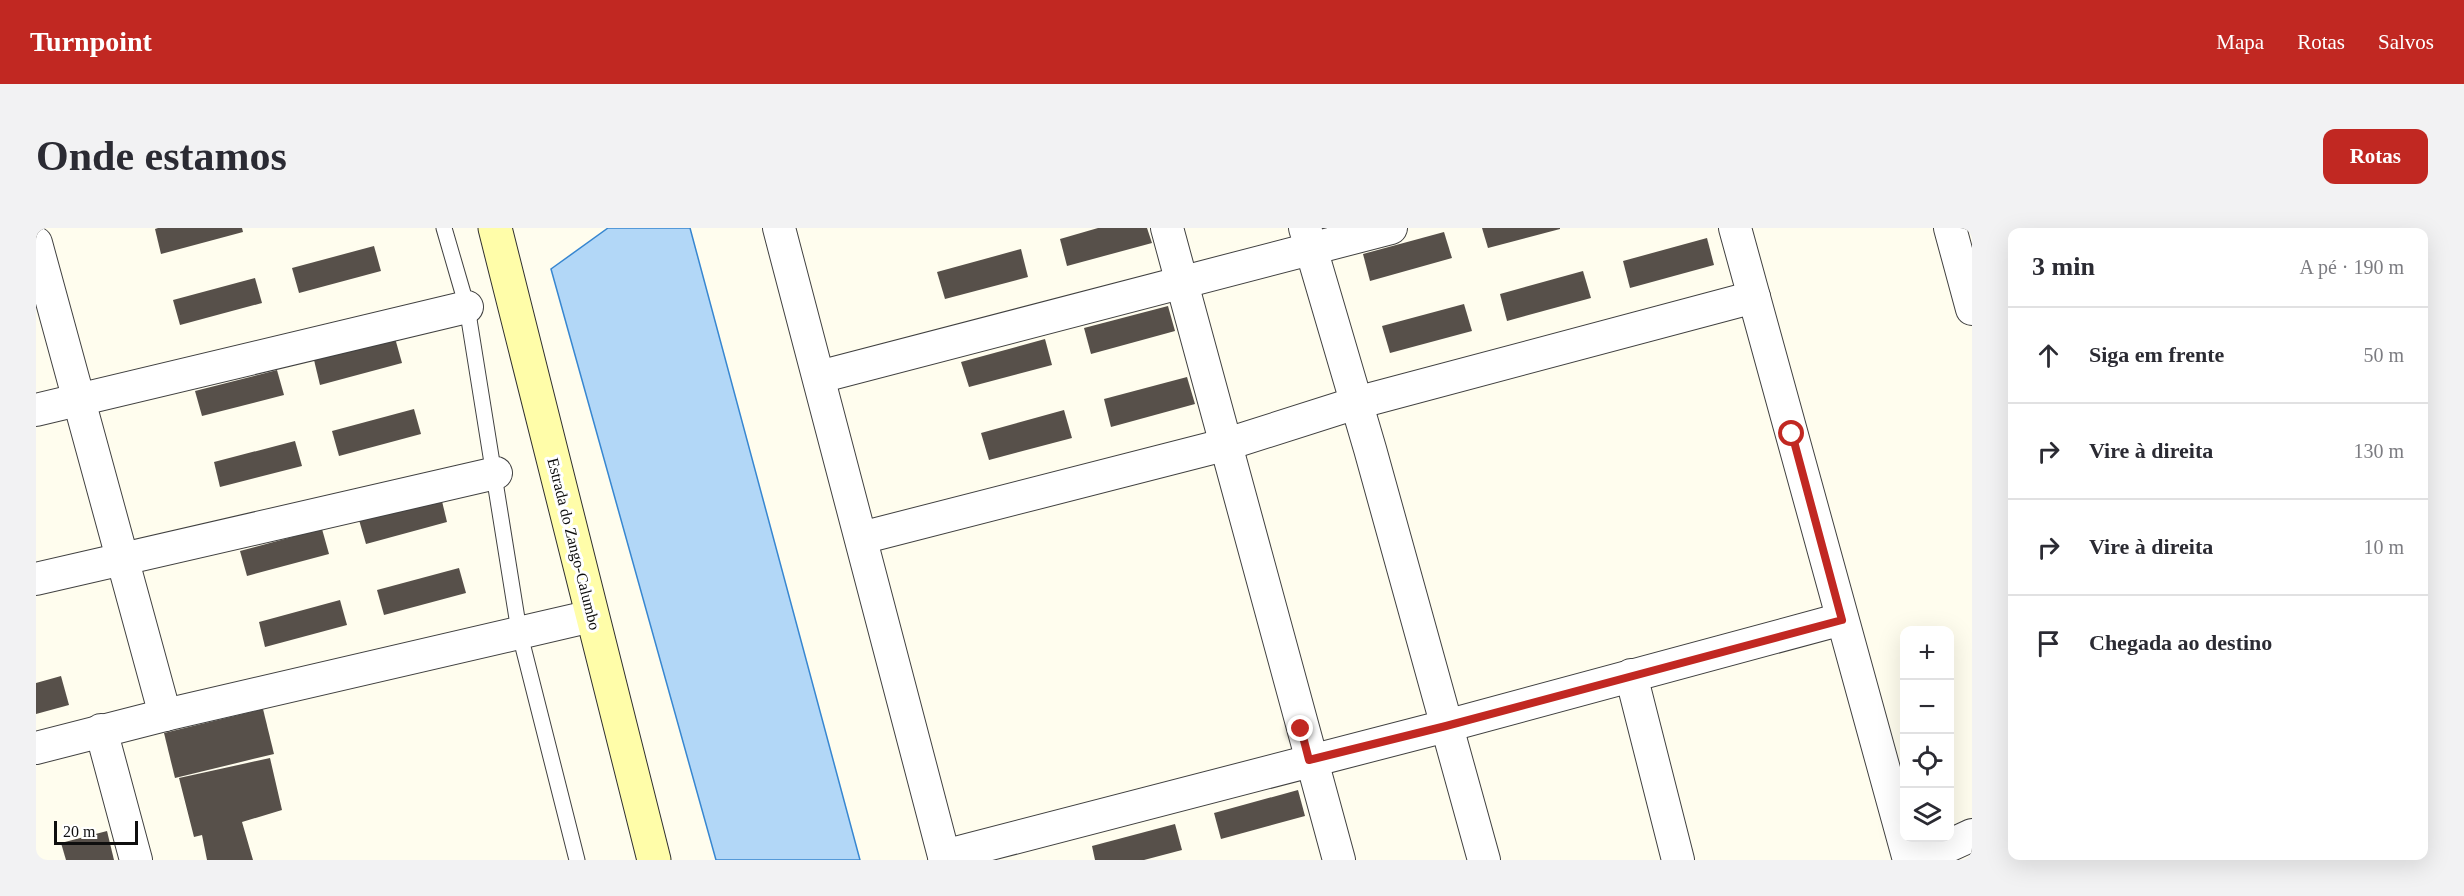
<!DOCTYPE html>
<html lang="pt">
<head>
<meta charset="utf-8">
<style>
	body { margin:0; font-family:Georgia,serif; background:#f2f2f3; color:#2b2b33 }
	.controls { position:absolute; right:18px; bottom:18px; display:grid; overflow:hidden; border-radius:12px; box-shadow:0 6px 24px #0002 }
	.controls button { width:54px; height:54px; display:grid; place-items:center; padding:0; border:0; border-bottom:2px solid #e1e1e2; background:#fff; color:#2b2b33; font:30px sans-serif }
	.scale { position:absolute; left:18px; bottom:15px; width:84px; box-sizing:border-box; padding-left:6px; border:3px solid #0e0e0e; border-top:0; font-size:16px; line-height:21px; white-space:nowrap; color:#0e0e0e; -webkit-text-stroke:4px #fff; paint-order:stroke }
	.stop { position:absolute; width:18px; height:18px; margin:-14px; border:4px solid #c12822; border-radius:50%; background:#fff }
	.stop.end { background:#c12822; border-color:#fff; box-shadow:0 2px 6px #0008 }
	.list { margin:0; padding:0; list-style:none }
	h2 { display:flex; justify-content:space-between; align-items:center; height:78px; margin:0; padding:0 24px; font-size:26px }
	h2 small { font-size:20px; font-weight:400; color:#7c7c81 }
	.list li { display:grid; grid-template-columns:39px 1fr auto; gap:18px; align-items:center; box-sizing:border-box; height:96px; padding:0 24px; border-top:2px solid #e1e1e2 }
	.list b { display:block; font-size:22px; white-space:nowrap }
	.list em { font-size:20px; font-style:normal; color:#7c7c81 }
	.icon { flex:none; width:33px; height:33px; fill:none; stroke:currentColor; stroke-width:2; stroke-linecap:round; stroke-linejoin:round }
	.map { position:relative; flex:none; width:1936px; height:632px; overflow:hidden; border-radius:12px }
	header { display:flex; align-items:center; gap:36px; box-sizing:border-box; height:84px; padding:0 30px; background:#c12822; color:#fff }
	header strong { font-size:28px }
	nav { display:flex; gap:33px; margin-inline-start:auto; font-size:21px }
	.intro { display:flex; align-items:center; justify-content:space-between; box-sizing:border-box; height:144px; padding:0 36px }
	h1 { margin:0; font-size:42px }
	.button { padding:15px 27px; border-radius:12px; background:#c12822; color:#fff; font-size:21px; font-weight:700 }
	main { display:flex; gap:36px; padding:0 36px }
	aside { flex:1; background:#fff; border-radius:12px; box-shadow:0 6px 24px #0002 }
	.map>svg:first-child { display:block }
</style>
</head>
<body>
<header>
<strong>Turnpoint</strong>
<nav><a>Mapa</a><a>Rotas</a><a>Salvos</a></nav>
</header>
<div class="intro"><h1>Onde estamos</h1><a class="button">Rotas</a></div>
<main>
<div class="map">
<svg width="1936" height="632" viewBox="0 0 1936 632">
	<rect width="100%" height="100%" fill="#fffdee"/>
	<polygon fill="#b2d7f7" stroke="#3786d0" stroke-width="1.5" points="572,0 654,0 824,632 680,632 515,41"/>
	<g fill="#57504a">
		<polygon points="122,0 206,0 207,4 125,26 119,1"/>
		<polygon points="1062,0 1111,0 1116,15 1031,38 1024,11"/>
		<polygon points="1446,0 1524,0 1524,1 1452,20"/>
		<polygon points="1408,4 1416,30 1334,53 1327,26"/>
		<polygon points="1671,10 1678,37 1594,60 1587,33"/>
		<polygon points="338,18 345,43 263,65 256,40"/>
		<polygon points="985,21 992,49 909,71 901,44"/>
		<polygon points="1547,43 1555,70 1471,93 1464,66"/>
		<polygon points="219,50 226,75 144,97 137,72"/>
		<polygon points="1428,76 1436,103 1354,125 1346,98"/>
		<polygon points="1132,78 1139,103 1055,126 1048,100"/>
		<polygon points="359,110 366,135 284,157 278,132"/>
		<polygon points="1009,111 1016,137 933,159 925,134"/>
		<polygon points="241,142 248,167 166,188 159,163"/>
		<polygon points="1151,149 1159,176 1075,199 1068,171"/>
		<polygon points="378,181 385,206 303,228 296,203"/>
		<polygon points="1028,182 1036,210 953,232 945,205"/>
		<polygon points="259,213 266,238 184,259 178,234"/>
		<polygon points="405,269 411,294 330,316 323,292"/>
		<polygon points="286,301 293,326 211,348 204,323"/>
		<polygon points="423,340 430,365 348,387 341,362"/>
		<polygon points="304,372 311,397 229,419 223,394"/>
		<polygon points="25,448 33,477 0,486 0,455"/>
		<polygon points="227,481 238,526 139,550 128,505"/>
		<polygon points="234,530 246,582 206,594 217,632 171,632 166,607 158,609 143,550"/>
		<polygon points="1262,562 1269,588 1185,611 1178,585"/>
		<polygon points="1139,596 1146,622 1108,632 1059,632 1056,618"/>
		<polygon points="71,603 78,632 30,632 25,615"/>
	</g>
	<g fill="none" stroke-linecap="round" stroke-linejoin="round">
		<g stroke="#414141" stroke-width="17">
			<polyline id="lane" points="408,0 431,79 483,403 541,632"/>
		</g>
		<g stroke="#414141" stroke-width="34">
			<g id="street">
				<polyline points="743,0 909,632"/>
				<polyline points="1131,0 1303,632"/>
				<polyline points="1269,0 1334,221 1448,632"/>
				<polyline points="1699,0 1873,632"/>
				<polyline points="1914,0 1936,81"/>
				<polyline points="0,15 129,487"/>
				<polyline points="783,149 1355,0"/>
				<polyline points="0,182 431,79"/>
				<polyline points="825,310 1188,217 1320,175 1718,69"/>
				<polyline points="0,351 460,245"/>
				<polyline points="1595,447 1642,632"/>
				<polyline points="65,502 100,632"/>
				<polyline points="0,520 129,487 556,388"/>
				<polyline points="908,628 1410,498 1806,391"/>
				<polyline points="1882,632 1936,607"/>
			</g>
		</g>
		<g stroke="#303030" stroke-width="35">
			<polyline id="secondary" points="459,0 618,632"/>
		</g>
		<use href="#lane" stroke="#fff" stroke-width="15"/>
		<use href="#street" stroke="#fff" stroke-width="32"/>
		<use href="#secondary" stroke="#fffda9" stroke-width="33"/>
	</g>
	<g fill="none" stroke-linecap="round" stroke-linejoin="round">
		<polyline stroke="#c12822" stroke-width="8" points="1265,501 1273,532 1410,498 1806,392 1756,206"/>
	</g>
	<g text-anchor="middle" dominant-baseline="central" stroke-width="6" stroke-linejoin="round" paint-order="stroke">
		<g font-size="16" fill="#0e0e0e" stroke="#fff">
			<text transform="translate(538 316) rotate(76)">Estrada do Zango-Calumbo</text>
		</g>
	</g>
</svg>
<div class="controls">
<button>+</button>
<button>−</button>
<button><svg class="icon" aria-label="locate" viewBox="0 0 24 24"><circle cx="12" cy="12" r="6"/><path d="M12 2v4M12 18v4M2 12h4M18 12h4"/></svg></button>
<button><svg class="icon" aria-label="layers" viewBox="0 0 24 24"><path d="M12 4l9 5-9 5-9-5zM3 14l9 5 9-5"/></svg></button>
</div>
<div class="scale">20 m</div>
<div class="stop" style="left:1756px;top:206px"></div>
<div class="stop end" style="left:1265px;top:501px"></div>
</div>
<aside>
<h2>3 min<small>A pé · 190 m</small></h2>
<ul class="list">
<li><svg class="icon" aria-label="ahead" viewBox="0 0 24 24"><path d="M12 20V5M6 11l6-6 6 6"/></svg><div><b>Siga em frente</b></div><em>50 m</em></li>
<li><svg class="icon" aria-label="right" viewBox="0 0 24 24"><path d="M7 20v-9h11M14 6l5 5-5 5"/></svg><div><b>Vire à direita</b></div><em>130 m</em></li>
<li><svg class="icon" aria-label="right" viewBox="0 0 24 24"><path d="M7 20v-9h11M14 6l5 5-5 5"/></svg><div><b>Vire à direita</b></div><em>10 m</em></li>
<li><svg class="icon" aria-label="arrive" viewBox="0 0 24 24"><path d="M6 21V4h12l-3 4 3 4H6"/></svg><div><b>Chegada ao destino</b></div></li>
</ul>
</aside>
</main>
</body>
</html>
